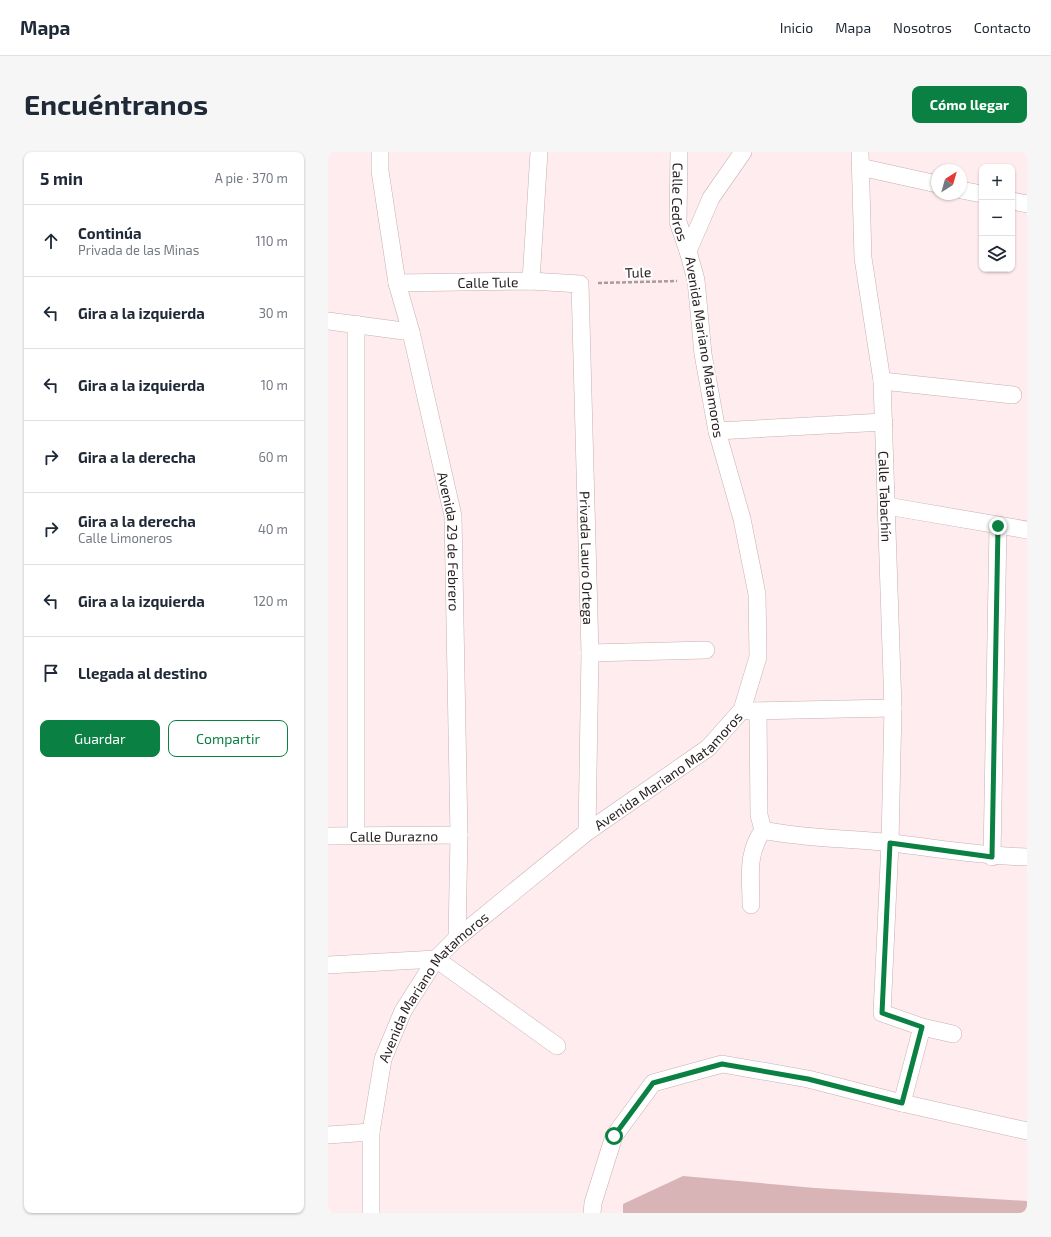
<!DOCTYPE html>
<html lang="es">
<head>
<meta charset="utf-8">
<style>
	body { margin:0; font-family:"Exo 2",sans-serif; background:#f6f6f7; color:#1f2937 }
	.controls { position:absolute; right:12px; top:12px; display:grid; overflow:hidden; border-radius:8px; box-shadow:0 1px 3px #0004 }
	.controls button { width:36px; height:36px; display:grid; place-items:center; padding:0; border:0; border-bottom:1px solid #e0e1e3; background:#fff; color:#1f2937; font:20px sans-serif }
	.compass { position:absolute; left:603px; top:12px; width:36px; height:36px; border-radius:50%; background:#fff; box-shadow:0 1px 3px #0004; rotate:37deg }
	.stop { position:absolute; width:12px; height:12px; margin:-9px; border:3px solid #0b8043; border-radius:50%; background:#fff }
	.stop.end { background:#0b8043; border-color:#fff; box-shadow:0 1px 4px #0008 }
	.list { margin:0; padding:0; list-style:none }
	h2 { display:flex; justify-content:space-between; align-items:center; height:52px; margin:0; padding:0 16px; font-size:17px }
	h2 small { font-size:13px; font-weight:400; color:#747a83 }
	.list li { display:grid; grid-template-columns:26px 1fr auto; gap:12px; align-items:center; box-sizing:border-box; height:72px; padding:0 16px; border-top:1px solid #e0e1e3 }
	.list b { display:block; font-size:15px; white-space:nowrap }
	.list p { margin:0; font-size:13px; white-space:nowrap; color:#747a83 }
	.list em { font-size:13px; font-style:normal; color:#747a83 }
	.actions { display:flex; gap:8px; padding:12px 16px }
	.actions a { flex:1; padding:9px 0; border:1px solid #0b8043; border-radius:8px; text-align:center; font-size:14px; color:#0b8043 }
	.actions .main { background:#0b8043; color:#fff }
	.icon { flex:none; width:22px; height:22px; fill:none; stroke:currentColor; stroke-width:2; stroke-linecap:round; stroke-linejoin:round }
	.map { position:relative; flex:none; width:699px; height:1061px; overflow:hidden; border-radius:8px }
	header { display:flex; align-items:center; gap:24px; box-sizing:border-box; height:56px; padding:0 20px; background:#fff; border-bottom:1px solid #e0e1e3 }
	header strong { font-size:19px }
	nav { display:flex; gap:22px; margin-inline-start:auto; font-size:14px }
	.intro { display:flex; align-items:center; justify-content:space-between; box-sizing:border-box; height:96px; padding:0 24px }
	h1 { margin:0; font-size:28px }
	.button { padding:10px 18px; border-radius:8px; background:#0b8043; color:#fff; font-size:14px; font-weight:700 }
	main { display:flex; gap:24px; padding:0 24px }
	aside { flex:1; background:#fff; border-radius:8px; box-shadow:0 1px 3px #0004 }
	.map>svg:first-child { display:block }
</style>
</head>
<body>
<header>
<strong>Mapa</strong>
<nav><a>Inicio</a><a>Mapa</a><a>Nosotros</a><a>Contacto</a></nav>
</header>
<div class="intro"><h1>Encuéntranos</h1><a class="button">Cómo llegar</a></div>
<main>
<aside>
<h2>5 min<small>A pie · 370 m</small></h2>
<ul class="list">
<li><svg class="icon" aria-label="ahead" viewBox="0 0 24 24"><path d="M12 20V5M6 11l6-6 6 6"/></svg><div><b>Continúa</b><p>Privada de las Minas</p></div><em>110 m</em></li>
<li><svg class="icon" aria-label="left" viewBox="0 0 24 24"><path d="M17 20v-9H6M10 6l-5 5 5 5"/></svg><div><b>Gira a la izquierda</b></div><em>30 m</em></li>
<li><svg class="icon" aria-label="left" viewBox="0 0 24 24"><path d="M17 20v-9H6M10 6l-5 5 5 5"/></svg><div><b>Gira a la izquierda</b></div><em>10 m</em></li>
<li><svg class="icon" aria-label="right" viewBox="0 0 24 24"><path d="M7 20v-9h11M14 6l5 5-5 5"/></svg><div><b>Gira a la derecha</b></div><em>60 m</em></li>
<li><svg class="icon" aria-label="right" viewBox="0 0 24 24"><path d="M7 20v-9h11M14 6l5 5-5 5"/></svg><div><b>Gira a la derecha</b><p>Calle Limoneros</p></div><em>40 m</em></li>
<li><svg class="icon" aria-label="left" viewBox="0 0 24 24"><path d="M17 20v-9H6M10 6l-5 5 5 5"/></svg><div><b>Gira a la izquierda</b></div><em>120 m</em></li>
<li><svg class="icon" aria-label="arrive" viewBox="0 0 24 24"><path d="M6 21V4h12l-3 4 3 4H6"/></svg><div><b>Llegada al destino</b></div></li>
</ul>
<div class="actions"><a class="main">Guardar</a><a>Compartir</a></div>
</aside>
<div class="map">
<svg width="699" height="1061" viewBox="0 0 699 1061">
	<rect width="100%" height="100%" fill="#ffecee"/>
	<polygon fill="#d8b4b7" points="355,1024 487,1036 699,1049 699,1061 295,1061 295,1052"/>
	<g fill="none" stroke-linecap="round" stroke-linejoin="round">
		<g stroke="#c6b0b1" stroke-width="18">
			<g id="street">
				<path id="s1" d="M52 0V19L69 131 83 180 125 364 131 683 129 786"/>
				<path id="s2" d="M351 0 350 70 360 99"/>
				<path id="s3" d="M532 0 535 106 554 229 565 556 562 691 554 861 594 875 625 882"/>
				<polyline points="532,15 609,32"/>
				<polyline points="633,38 654,42"/>
				<polyline points="684,49 699,52"/>
				<polyline points="203,129 211,0"/>
				<path id="s4" d="M69 131 203 129 252 132 262 501 259 680"/>
				<polyline points="0,169 83,180"/>
				<polyline points="28,172 28,683"/>
				<polyline points="554,229 685,243"/>
				<polyline points="389,279 556,270"/>
				<polyline points="559,354 699,378"/>
				<polyline points="262,501 378,498"/>
				<polyline points="420,559 565,556"/>
				<path d="M430 559 431 663 435 678C477 687 520 686 563 691 608 696 653 704 699 705"/>
				<path id="s5" d="M0 684 131 683"/>
				<polyline points="664,705 670,374"/>
				<path d="M423 753C423 724 418 703 435 678"/>
				<polyline points="0,813 108,807 229,894"/>
				<polyline points="574,951 594,875"/>
				<polyline points="0,983 43,980"/>
				<path id="s6" d="M43 1061V980L55 907 75 859 108 807 129 786 259 680 380 596 414 558 430 505 429 442 414 367 389 279 375 202 368 128 360 99 383 46 415 0"/>
				<polyline points="264,1061 265,1051 286,984 325,931 394,912 480,927 574,951 699,979"/>
			</g>
		</g>
		<polyline stroke="#aa9b9d" stroke-width="2.5" stroke-dasharray="4 2" stroke-linecap="butt" points="270,131 349,129"/>
		<use href="#street" stroke="#fff" stroke-width="17"/>
	</g>
	<g fill="none" stroke-linecap="round" stroke-linejoin="round">
		<polyline stroke="#0b8043" stroke-width="5" points="286,984 325,931 394,912 480,927 574,951 594,875 554,861 562,691 664,705 670,374"/>
	</g>
	<g text-anchor="middle" dominant-baseline="central" stroke-width="4" stroke-linejoin="round" paint-order="stroke">
		<g font-size="14" fill="#271f20" stroke="#fff">
			<text stroke="none"><textPath href="#s2" startOffset="50">Calle Cedros</textPath></text>
			<text transform="translate(310 120) rotate(-2)">Tule</text>
			<text stroke="none"><textPath href="#s4" startOffset="91">Calle Tule</textPath></text>
			<text transform="translate(377 195) rotate(81)">Avenida Mariano Matamoros</text>
			<text stroke="none"><textPath href="#s3" startOffset="346">Calle Tabachín</textPath></text>
			<text stroke="none"><textPath href="#s1" startOffset="397">Avenida 29 de Febrero</textPath></text>
			<text stroke="none"><textPath href="#s4" startOffset="457">Privada Lauro Ortega</textPath></text>
			<text stroke="none"><textPath href="#s6" startOffset="568">Avenida Mariano Matamoros</textPath></text>
			<text stroke="none"><textPath href="#s5" startOffset="66">Calle Durazno</textPath></text>
			<text stroke="none"><textPath href="#s6" startOffset="244">Avenida Mariano Matamoros</textPath></text>
		</g>
	</g>
</svg>
<div class="controls">
<button>+</button>
<button>−</button>
<button><svg class="icon" aria-label="layers" viewBox="0 0 24 24"><path d="M12 4l9 5-9 5-9-5zM3 14l9 5 9-5"/></svg></button>
</div>
<svg class="compass" viewBox="-18 -18 36 36"><path d="M0-13l5 13h-10z" fill="#e53935"/><path d="M0 13l5-13h-10z" fill="#747a83"/></svg>
<div class="stop" style="left:286px;top:984px"></div>
<div class="stop end" style="left:670px;top:374px"></div>
</div>
</main>
</body>
</html>
